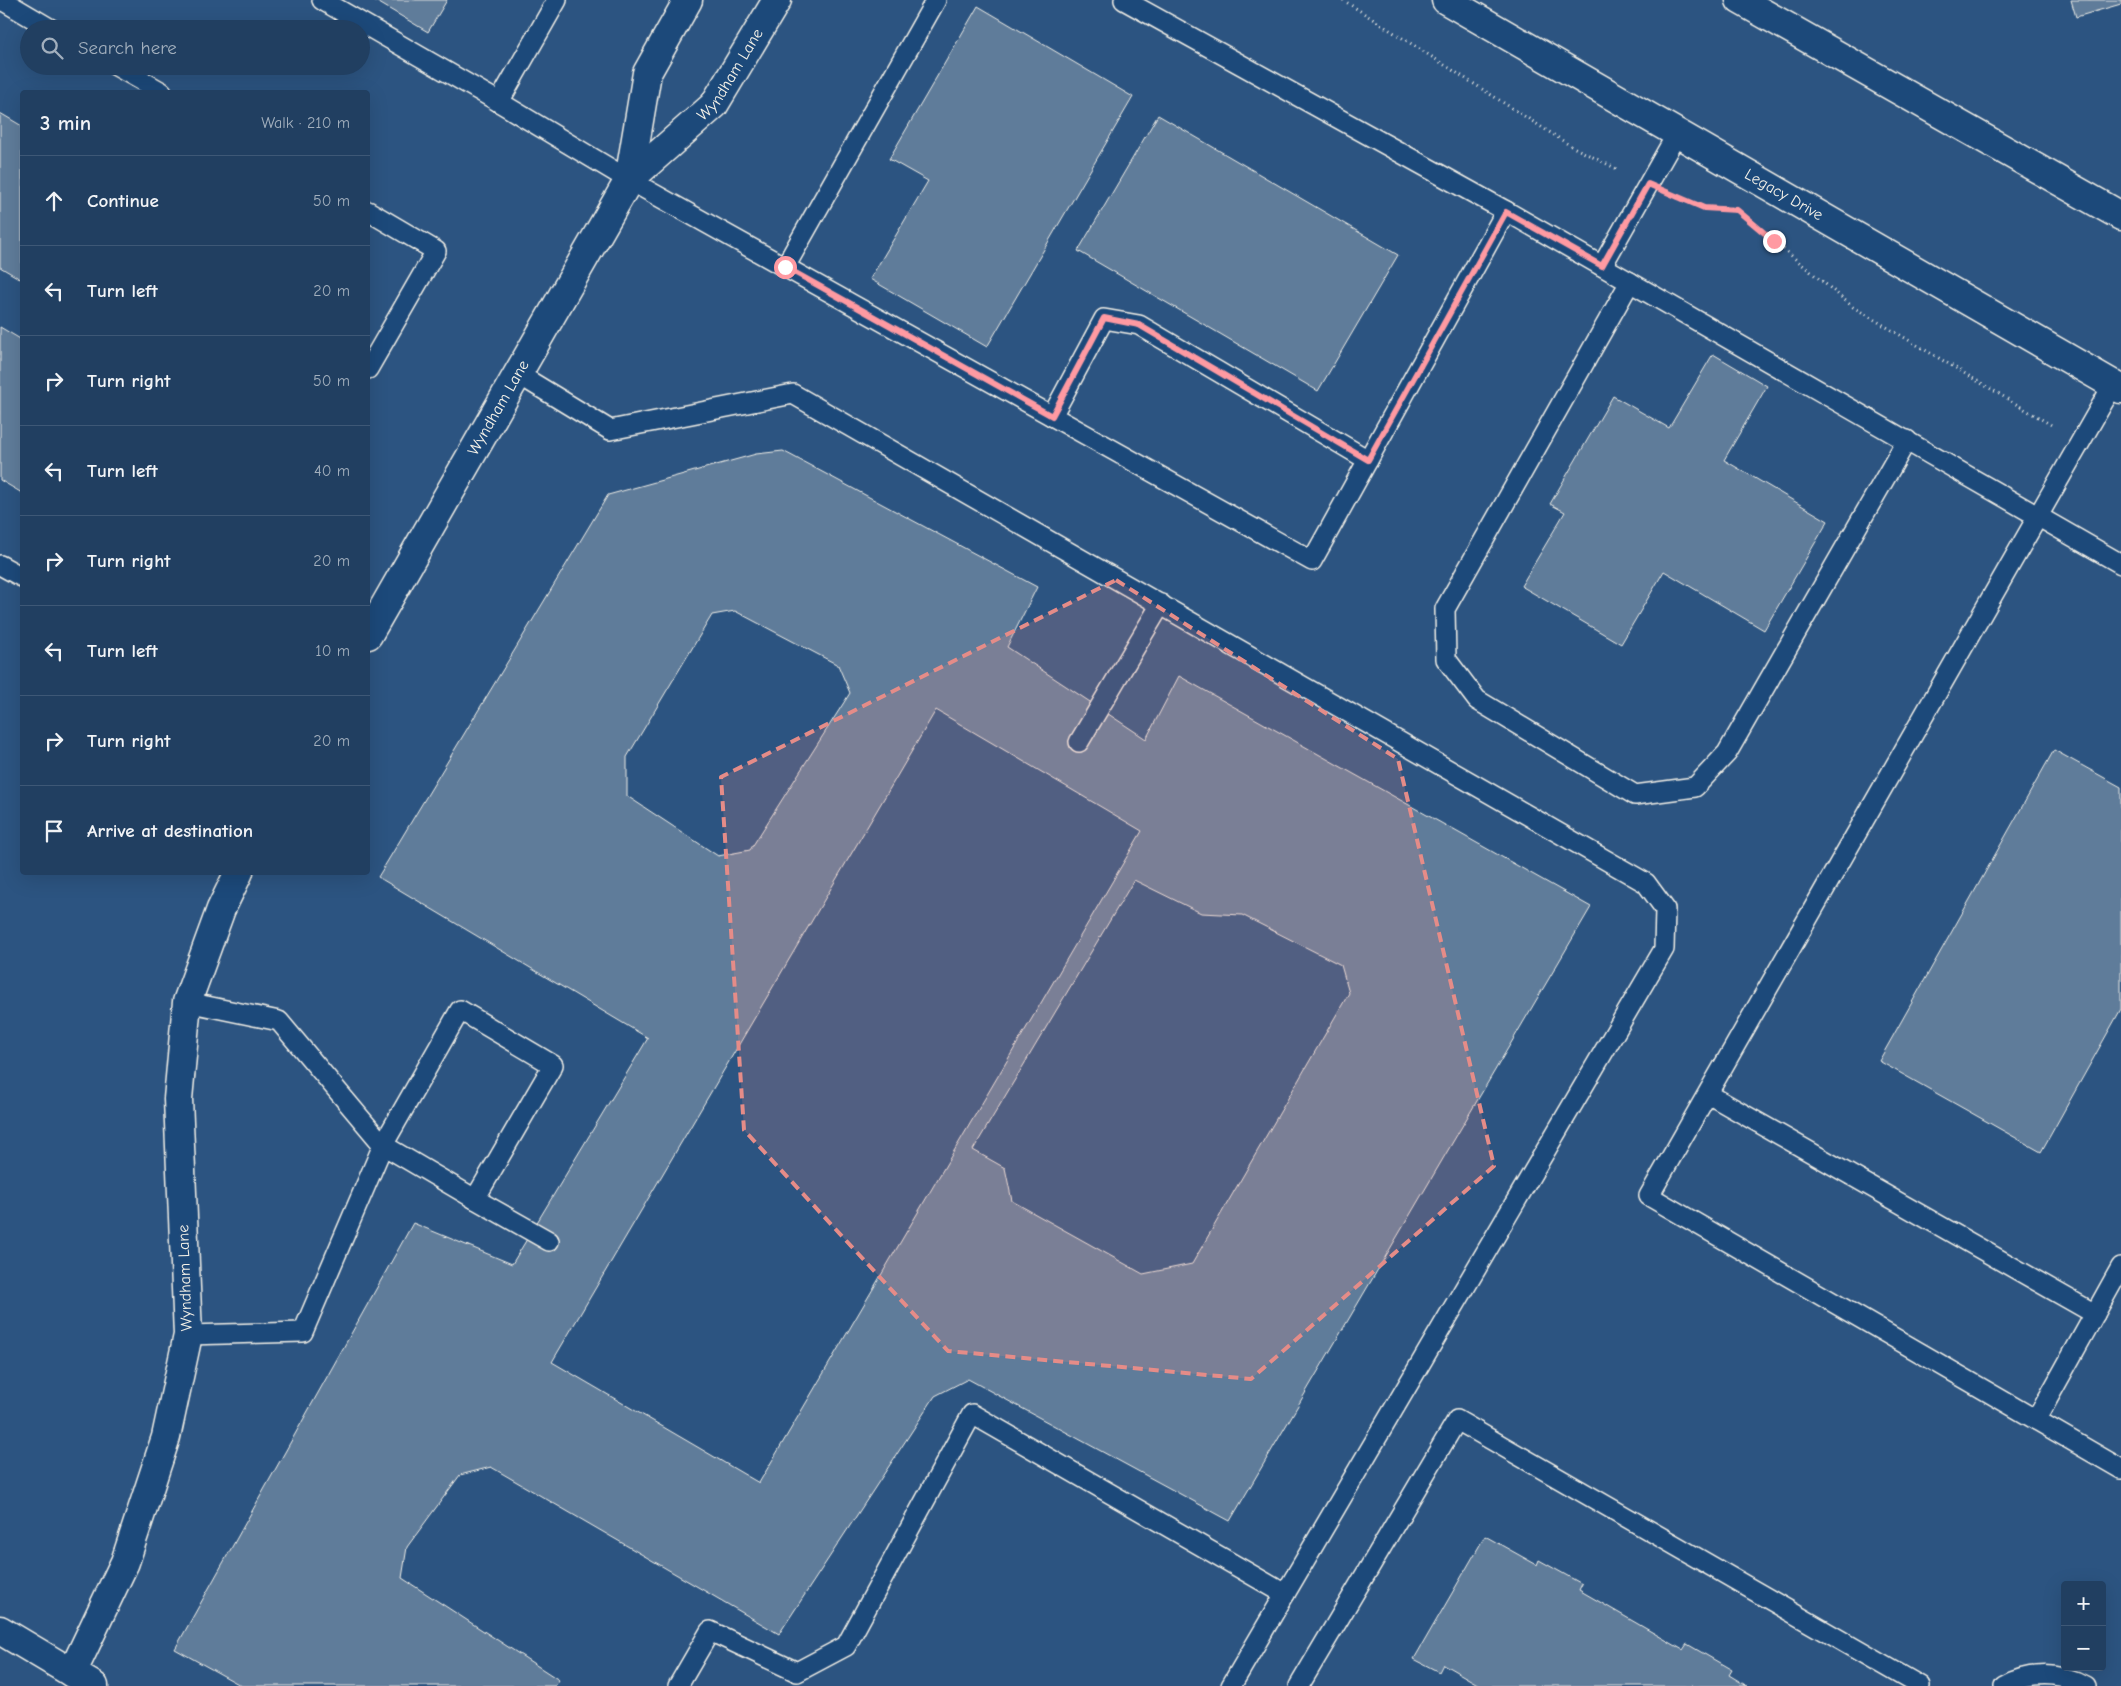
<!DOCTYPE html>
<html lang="en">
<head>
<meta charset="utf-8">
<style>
	body { margin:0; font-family:"Comic Neue",sans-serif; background:#2d4a6a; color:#f1f3f6 }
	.controls { position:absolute; right:15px; bottom:15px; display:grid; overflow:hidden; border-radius:5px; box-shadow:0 5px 20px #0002 }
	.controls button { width:45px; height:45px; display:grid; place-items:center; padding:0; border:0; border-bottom:1px solid #3e5876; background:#213f61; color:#f1f3f6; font:25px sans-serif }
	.stop { position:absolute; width:15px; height:15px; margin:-11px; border:4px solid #ff9aa2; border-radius:50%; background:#fff }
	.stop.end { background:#ff9aa2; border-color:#fff; box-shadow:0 1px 5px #0008 }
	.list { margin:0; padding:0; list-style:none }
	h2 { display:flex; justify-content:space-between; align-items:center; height:65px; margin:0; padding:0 20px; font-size:21px }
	h2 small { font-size:16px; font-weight:400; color:#a2afbd }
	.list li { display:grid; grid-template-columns:32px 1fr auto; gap:15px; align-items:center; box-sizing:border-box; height:90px; padding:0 20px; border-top:1px solid #3e5876 }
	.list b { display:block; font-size:19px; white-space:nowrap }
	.list em { font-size:16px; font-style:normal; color:#a2afbd }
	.icon { flex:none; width:28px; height:28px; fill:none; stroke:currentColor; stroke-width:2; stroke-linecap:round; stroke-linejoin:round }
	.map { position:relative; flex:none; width:2121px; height:1686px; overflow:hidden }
	.search { position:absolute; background:#213f61; box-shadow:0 5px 20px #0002; left:20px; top:20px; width:350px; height:55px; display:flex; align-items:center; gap:12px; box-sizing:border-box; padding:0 18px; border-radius:28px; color:#a2afbd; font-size:19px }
	.panel { position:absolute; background:#213f61; box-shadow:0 5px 20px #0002; left:20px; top:90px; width:350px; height:785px; border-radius:5px }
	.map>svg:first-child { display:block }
</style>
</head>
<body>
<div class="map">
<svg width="2121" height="1686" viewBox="0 0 2121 1686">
	<rect width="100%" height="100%" fill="#2c5481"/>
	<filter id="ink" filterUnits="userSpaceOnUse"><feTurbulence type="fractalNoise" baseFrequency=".02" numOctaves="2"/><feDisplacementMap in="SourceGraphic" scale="10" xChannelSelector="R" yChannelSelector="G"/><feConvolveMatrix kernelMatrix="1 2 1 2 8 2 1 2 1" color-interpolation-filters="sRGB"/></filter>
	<g filter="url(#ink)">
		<g fill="#5e7b9a" stroke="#f4f1e8" fill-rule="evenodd">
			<polygon points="374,0 447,0 428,32"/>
			<polygon points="2071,0 2121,0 2121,4 2076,17"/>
			<polygon points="978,6 1133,97 987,347 870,279 928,181 889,159"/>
			<polygon points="0,113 22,126 22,280 0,267"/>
			<polygon points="1158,115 1398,255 1318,391 1078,251"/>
			<polygon points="0,327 22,340 22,493 0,480"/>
			<polygon points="1713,354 1767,386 1724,460 1828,521 1764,630 1664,571 1621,644 1521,586 1565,512 1550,504 1613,396 1669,428"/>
			<path d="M783 451 1037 587 1007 647 1146 739 1179 676 1591 907 1230 1521 968 1379 935 1396 779 1634 491 1467 460 1475 407 1547 402 1578 559 1680 555 1686H242L175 1649 413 1223 512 1264 648 1038 378 877 608 495 756 454ZM735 611 838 665 850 693 750 850 718 856 627 796V757L712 615ZM936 710 1142 831 759 1483 552 1362ZM1134 880 1201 913 1242 915 1341 965 1349 993 1192 1264 1143 1274 1012 1201 1005 1168 973 1150Z"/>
			<polygon points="2054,750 2121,787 2121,1009 2041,1152 1879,1061"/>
			<polygon points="1485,1536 1537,1565 1539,1560 1582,1584 1579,1590 1683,1650 1687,1644 1732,1670 1729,1675 1747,1686 1481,1686 1443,1664 1439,1672 1414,1659"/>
		</g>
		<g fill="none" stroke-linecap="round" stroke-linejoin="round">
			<g stroke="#f4f1e8" stroke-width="22">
				<g id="lane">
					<polyline points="2,0 51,29"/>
					<polyline points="322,0 499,102"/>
					<polyline points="557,0 499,102 629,180 1312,561 1506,211 2121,564"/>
					<polyline points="1124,0 1506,211"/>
					<polyline points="116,66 162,92"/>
					<polyline points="368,211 436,251 368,369"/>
					<polyline points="1602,266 1678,132"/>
					<polyline points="785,267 936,0"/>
					<polyline points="1630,282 1445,609 1446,659 1477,700 1635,795 1695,787 1727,753 1907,440"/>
					<polyline points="518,374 610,430 793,394 1646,883 1665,909 1664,949 1285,1594"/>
					<polyline points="2113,385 1649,1196 2121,1469"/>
					<polyline points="1052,416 1104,319 1139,325 1368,460"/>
					<polyline points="0,565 22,577"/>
					<polyline points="1079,742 1161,604"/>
					<polyline points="187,1002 279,1021 383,1145 460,1010 553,1065 475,1199 383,1145 303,1332 188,1335"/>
					<polyline points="1708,1094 2095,1314"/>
					<polyline points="475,1199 549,1241"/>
					<polyline points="2036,1420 2121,1267"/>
					<polyline points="678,1686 710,1631 797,1672 846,1646 972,1414 1285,1594 1231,1686"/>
					<polyline points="1299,1686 1457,1420 1920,1686"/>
					<path d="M2004 1686C2028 1672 2061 1672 2085 1686"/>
				</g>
			</g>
			<g stroke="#f4f1e8" stroke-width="31">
				<g id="street">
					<polyline points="629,180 647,73 688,0"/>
					<path id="s1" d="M368 635 629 180 714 105 777 0"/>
					<polyline points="0,1630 94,1686"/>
					<polyline points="72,1673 125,1562 166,1437 188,1335 178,1099 187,1002 221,909 239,872"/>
				</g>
			</g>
			<g stroke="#f4f1e8" stroke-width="31">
				<g id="secondary">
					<path id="s2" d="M1446 0 2121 389"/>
					<polyline points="1740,0 2121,216"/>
				</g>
			</g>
			<g stroke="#f4f1e8" stroke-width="3" stroke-dasharray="1 4" stroke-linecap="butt">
				<polyline points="1343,0 1571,146 1619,170"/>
				<polyline points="1677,197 1704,208 1736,210"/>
				<polyline points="1745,217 1853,307 2053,426"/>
			</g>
			<use href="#lane" stroke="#1f4a7a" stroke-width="19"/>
			<use href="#street" stroke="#1f4a7a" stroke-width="28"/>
			<use href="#secondary" stroke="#1f4a7a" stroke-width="28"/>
		</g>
	</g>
	<g fill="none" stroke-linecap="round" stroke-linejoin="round" filter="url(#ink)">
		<polyline stroke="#ff9aa2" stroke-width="6" points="785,267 1052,416 1104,318 1139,325 1368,460 1506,212 1602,266 1648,184 1704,208 1737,210 1774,241"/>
	</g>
	<path fill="#e58c88" fill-opacity="0.2" stroke="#e58c88" stroke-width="4" stroke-dasharray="10 6" stroke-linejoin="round" d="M1116 580 1398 759 1494 1166 1251 1379 948 1351 744 1130 721 777Z"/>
	<g text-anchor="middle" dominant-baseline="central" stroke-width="5" stroke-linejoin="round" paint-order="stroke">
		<g font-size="16" fill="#f4f1e8" stroke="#1f4a7a">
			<text stroke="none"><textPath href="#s1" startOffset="672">Wyndham Lane</textPath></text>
			<text stroke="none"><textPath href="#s2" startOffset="390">Legacy Drive</textPath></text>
			<text stroke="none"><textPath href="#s1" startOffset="262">Wyndham Lane</textPath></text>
			<text transform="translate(185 1278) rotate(-92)">Wyndham Lane</text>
		</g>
	</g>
</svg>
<div class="controls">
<button>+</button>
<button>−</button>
</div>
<div class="stop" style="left:785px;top:267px"></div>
<div class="stop end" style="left:1774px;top:241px"></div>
<div class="search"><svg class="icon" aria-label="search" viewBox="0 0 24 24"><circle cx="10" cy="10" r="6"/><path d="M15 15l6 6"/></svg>Search here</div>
<section class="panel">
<h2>3 min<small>Walk · 210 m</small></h2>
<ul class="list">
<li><svg class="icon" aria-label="ahead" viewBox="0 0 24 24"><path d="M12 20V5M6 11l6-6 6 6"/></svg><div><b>Continue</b></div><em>50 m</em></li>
<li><svg class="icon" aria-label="left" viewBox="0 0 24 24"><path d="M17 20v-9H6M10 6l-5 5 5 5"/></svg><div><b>Turn left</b></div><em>20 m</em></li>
<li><svg class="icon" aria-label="right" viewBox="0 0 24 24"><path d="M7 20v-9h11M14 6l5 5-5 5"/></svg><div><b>Turn right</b></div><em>50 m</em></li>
<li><svg class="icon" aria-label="left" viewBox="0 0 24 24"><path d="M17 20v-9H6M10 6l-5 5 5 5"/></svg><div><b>Turn left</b></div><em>40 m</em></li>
<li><svg class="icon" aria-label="right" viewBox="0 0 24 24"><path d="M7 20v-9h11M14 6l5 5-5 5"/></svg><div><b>Turn right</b></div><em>20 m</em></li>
<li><svg class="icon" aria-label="left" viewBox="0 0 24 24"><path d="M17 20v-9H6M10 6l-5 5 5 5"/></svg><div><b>Turn left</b></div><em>10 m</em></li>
<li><svg class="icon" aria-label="right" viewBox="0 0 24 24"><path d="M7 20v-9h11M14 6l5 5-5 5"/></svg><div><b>Turn right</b></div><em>20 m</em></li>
<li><svg class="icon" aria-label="arrive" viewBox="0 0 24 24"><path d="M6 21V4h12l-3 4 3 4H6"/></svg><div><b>Arrive at destination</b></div></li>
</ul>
</section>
</div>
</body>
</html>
